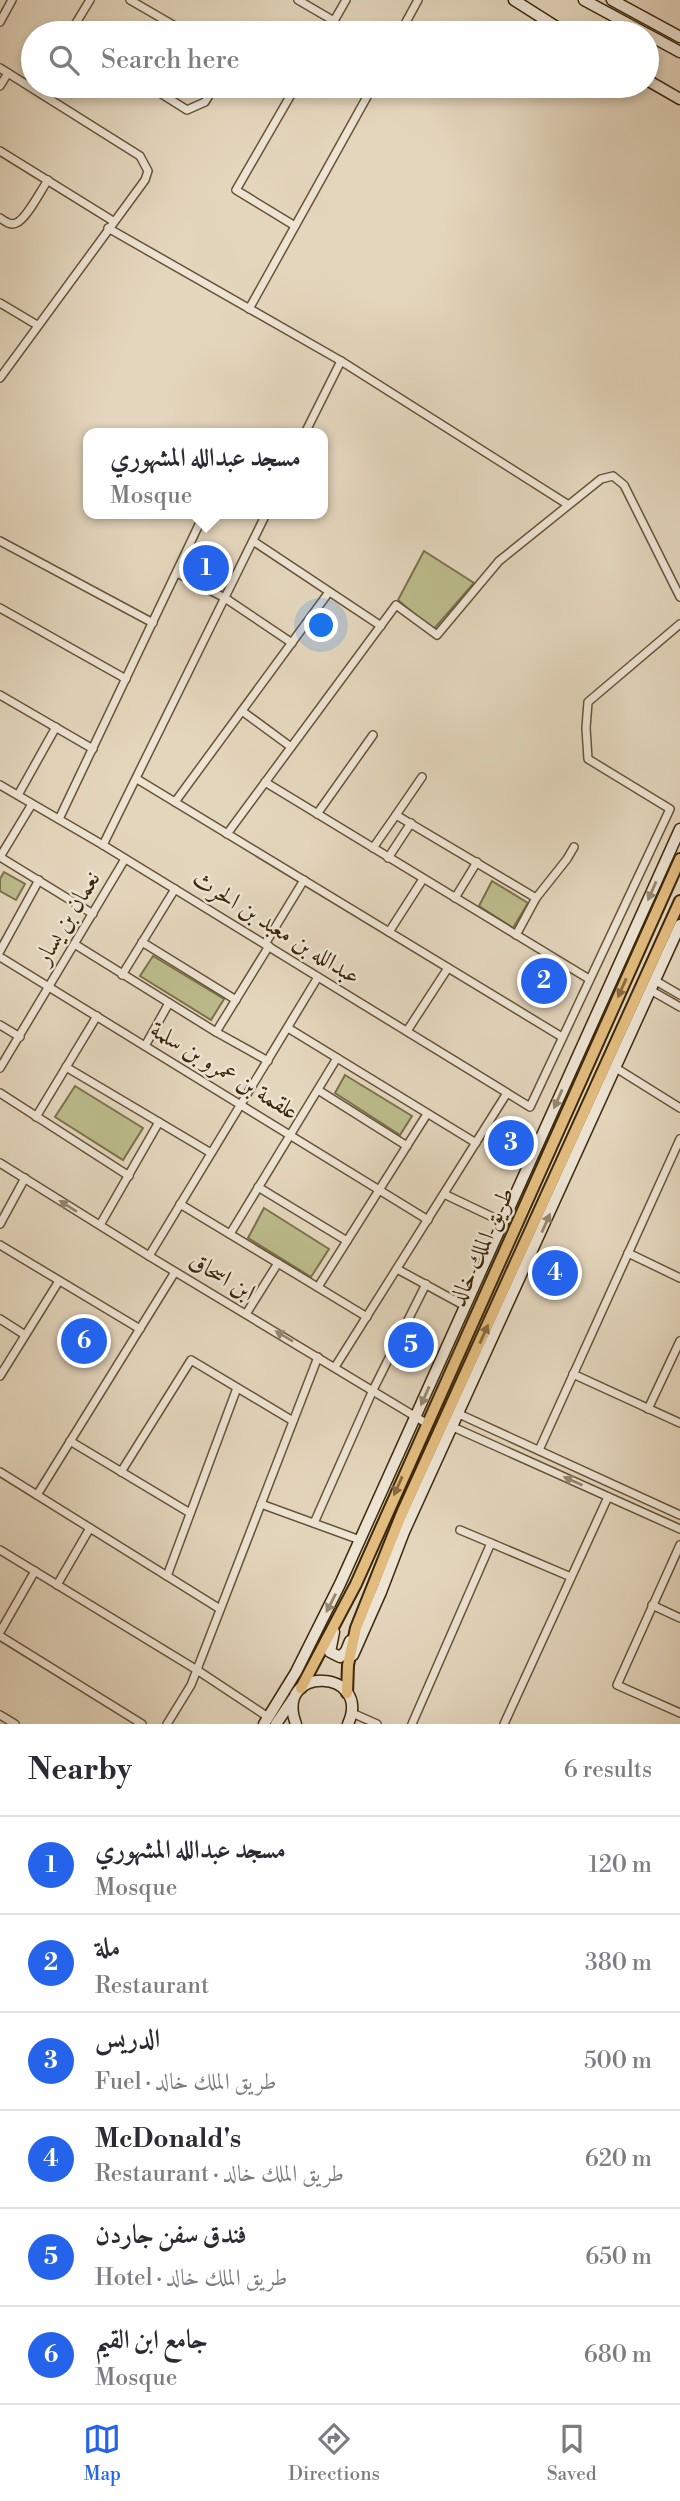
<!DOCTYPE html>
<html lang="en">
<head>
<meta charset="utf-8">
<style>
	body { margin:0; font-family:"Libre Bodoni",Amiri,serif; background:#f2f2f3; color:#2b2b33 }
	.you { position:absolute; left:322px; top:626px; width:24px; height:24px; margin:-18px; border:5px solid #fff; border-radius:50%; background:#1a73e8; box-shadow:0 0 0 10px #1a73e833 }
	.badge { display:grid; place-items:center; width:46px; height:46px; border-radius:50%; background:#2563eb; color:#fff; font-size:23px; font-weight:700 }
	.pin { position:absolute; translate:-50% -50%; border:4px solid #fff; box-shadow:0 2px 7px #0006 }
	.popup { position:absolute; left:83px; top:428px; width:245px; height:91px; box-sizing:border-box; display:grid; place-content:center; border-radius:14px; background:#fff; filter:drop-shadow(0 2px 5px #0005); font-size:23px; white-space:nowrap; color:#7c7c81 }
	.popup b { font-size:26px; color:#2b2b33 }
	.popup::after { content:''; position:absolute; left:50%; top:100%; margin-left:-14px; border:14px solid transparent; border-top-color:#fff }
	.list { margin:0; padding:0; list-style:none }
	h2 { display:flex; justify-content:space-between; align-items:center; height:91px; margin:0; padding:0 28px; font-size:30px }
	h2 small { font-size:23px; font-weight:400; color:#7c7c81 }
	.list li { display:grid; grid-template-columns:46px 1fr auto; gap:21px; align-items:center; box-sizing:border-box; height:98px; padding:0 28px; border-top:2px solid #e1e1e2 }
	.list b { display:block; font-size:26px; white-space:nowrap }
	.list p { margin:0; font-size:23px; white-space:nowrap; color:#7c7c81 }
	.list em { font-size:23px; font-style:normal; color:#7c7c81 }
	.icon { flex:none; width:38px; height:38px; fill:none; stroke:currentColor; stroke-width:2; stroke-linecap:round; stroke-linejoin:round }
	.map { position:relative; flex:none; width:680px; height:1724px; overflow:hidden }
	.search { position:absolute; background:#fff; box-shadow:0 4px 10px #0003; left:21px; right:21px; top:21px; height:77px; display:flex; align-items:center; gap:18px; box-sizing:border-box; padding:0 24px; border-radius:38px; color:#7c7c81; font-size:26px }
	.sheet { height:679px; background:#fff }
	nav { display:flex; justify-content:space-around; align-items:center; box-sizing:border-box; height:98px; border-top:2px solid #e1e1e2; background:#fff; font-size:19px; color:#7c7c81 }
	nav a { display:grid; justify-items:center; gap:4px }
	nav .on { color:#2563eb }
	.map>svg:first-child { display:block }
</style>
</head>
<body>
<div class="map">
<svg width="680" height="1724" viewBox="0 0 680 1724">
	<rect width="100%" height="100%" fill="#e4d6bd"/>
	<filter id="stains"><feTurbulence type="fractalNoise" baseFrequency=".00286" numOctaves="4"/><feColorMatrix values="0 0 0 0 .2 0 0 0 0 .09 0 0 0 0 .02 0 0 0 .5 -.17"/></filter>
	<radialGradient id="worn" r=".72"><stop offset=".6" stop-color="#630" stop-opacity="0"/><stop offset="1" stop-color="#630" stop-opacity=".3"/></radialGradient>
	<g fill="#bcbc8c" stroke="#7c724b" stroke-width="2">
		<polygon points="424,551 474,583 433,630 398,600"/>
		<polygon points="4,872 25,884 16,900 0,891 0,879"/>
		<polygon points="492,881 528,903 513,928 479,906"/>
		<polygon points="153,956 224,999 211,1020 140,976"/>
		<polygon points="345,1075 412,1116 400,1135 335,1093"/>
		<polygon points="75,1086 143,1128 123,1160 55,1117"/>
		<polygon points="264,1208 329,1249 311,1277 248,1238"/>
	</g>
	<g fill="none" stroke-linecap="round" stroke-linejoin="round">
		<g stroke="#675437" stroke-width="10">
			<g id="street">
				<polyline points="130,0 187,33"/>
				<polyline points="298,0 334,21"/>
				<polyline points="0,22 12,0"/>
				<polyline points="70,33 90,0"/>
				<polyline points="327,33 346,0"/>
				<polyline points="400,33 418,0"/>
				<polyline points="0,68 140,156 148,171 145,180 0,378"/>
				<polyline points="0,86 8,73"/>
				<polyline points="149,86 187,110 205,102 215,86"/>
				<polyline points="276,86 291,95"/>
				<polyline points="0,151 113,221"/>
				<path d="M0 218C5 221 10 226 16 223 26 220 41 190 48 180"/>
				<polyline points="295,226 236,190 296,86"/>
				<polyline points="108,228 341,361 567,504"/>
				<polyline points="0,303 37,325"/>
				<polyline points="249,309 373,86"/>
				<polyline points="305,433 341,361"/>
				<polyline points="0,541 153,623"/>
				<polyline points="253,541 381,626"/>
				<polyline points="177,573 225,598 292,643"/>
				<polyline points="0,608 126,679"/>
				<polyline points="0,695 93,749"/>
				<polyline points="242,711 291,747"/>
				<polyline points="422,777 396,815 536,898"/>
				<polyline points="137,779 562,1037"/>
				<polyline points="265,782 589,979"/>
				<polyline points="0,785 103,845 530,1107 670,809 588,759 586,728 588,702 680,624"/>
				<polyline points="18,795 56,727"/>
				<polyline points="175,802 329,592"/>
				<polyline points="317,814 373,735"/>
				<polyline points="59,819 204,514"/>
				<polyline points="227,834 396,605 437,635 499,561 601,479 613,476 624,485 680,597"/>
				<polyline points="103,845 266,514"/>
				<polyline points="373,848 396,815"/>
				<polyline points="0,857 93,914"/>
				<polyline points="0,857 32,804"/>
				<polyline points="388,858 411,823"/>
				<polyline points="455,898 477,862"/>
				<polyline points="389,932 423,879"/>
				<polyline points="516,935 536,898 567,859 574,847"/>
				<polyline points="142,942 236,1000"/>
				<polyline points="265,944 304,880"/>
				<polyline points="76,945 216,1032 268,1061"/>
				<polyline points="0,951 39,880"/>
				<polyline points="0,957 428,1220"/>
				<polyline points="122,975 175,889"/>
				<polyline points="656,981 680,995"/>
				<polyline points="652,991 680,1007"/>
				<polyline points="0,1025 20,1037"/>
				<polyline points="288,1028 476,1143"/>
				<polyline points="407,1031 448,968"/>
				<polyline points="216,1032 269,946"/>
				<polyline points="145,1046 169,1003"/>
				<polyline points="66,1067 211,1153"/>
				<polyline points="0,1068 125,859"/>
				<polyline points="616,1068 680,1108"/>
				<polyline points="318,1090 407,1146"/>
				<polyline points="0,1093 129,1176"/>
				<polyline points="36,1117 97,1016"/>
				<polyline points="0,1163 149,1256 426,1423"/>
				<polyline points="258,1187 347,1241"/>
				<polyline points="444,1194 503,1222"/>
				<polyline points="180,1204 367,1317"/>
				<polyline points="0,1224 25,1178"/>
				<polyline points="100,1225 159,1122"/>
				<polyline points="230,1234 337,1058"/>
				<polyline points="0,1245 140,1329"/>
				<polyline points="628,1253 680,1278"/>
				<polyline points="149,1256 318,977"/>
				<polyline points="397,1269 465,1306"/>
				<polyline points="318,1287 427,1114"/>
				<polyline points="246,1314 278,1263"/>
				<polyline points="0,1319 25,1335"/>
				<polyline points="335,1367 507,1093"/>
				<polyline points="573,1374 680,1423"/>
				<polyline points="0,1376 59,1281"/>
				<polyline points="648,1409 680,1341"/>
				<polyline points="459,1414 680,1515"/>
				<polyline points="453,1427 680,1529"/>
				<polyline points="70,1441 190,1513"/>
				<polyline points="539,1450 680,1139"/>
				<polyline points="0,1472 220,1609"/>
				<polyline points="121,1472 191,1360 293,1421"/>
				<polyline points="37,1495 175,1272"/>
				<polyline points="261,1504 360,1540"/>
				<polyline points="314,1523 373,1390 426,1284"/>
				<polyline points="491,1543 571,1577"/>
				<polyline points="680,1545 617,1685 680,1713"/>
				<polyline points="0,1550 197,1670 268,1717"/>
				<polyline points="167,1576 237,1388"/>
				<polyline points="57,1585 90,1528"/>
				<polyline points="652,1605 680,1618"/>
				<polyline points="0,1632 35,1571"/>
				<polyline points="0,1636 142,1724"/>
				<polyline points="352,1713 377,1724"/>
				<polyline points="0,1715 15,1724"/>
				<polyline points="167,1724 191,1685 318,1357"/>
				<polyline points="412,1724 491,1543 460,1530"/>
				<polyline points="504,1724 608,1497"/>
			</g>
		</g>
		<g stroke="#3d280a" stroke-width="13">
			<g id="secondary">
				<polyline points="514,0 566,33"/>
				<polyline points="584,0 645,33"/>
				<polyline points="612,0 680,37"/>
				<polyline points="647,34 680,52"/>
				<polyline points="647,80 680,99"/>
				<polyline points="334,1632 330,1652 340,1657 346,1651 350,1641"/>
				<polyline points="353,1655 381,1592 404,1532 680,925"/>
				<polyline points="264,1724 296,1672 340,1584 680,829"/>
				<polyline points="276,1724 293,1699"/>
				<path d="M296 1724C273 1664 373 1669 348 1724"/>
			</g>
		</g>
		<g stroke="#3d280a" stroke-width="14">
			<g id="primary">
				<polyline points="301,1688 356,1584 680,859"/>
				<polyline points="347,1693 348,1665 356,1628 402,1513 680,901"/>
			</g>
		</g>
		<use href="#street" stroke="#ede4d4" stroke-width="7"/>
		<use href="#secondary" stroke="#ede4d4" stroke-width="10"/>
		<use href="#primary" stroke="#e2bb7e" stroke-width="10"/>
	</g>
	<defs><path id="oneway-solid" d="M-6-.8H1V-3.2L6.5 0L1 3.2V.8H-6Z" transform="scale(1.75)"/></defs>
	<g fill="#95866f">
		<use href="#oneway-solid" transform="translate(652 891) rotate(114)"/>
		<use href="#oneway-solid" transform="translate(558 1099) rotate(114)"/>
		<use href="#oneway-solid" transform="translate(68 1206) rotate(-148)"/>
		<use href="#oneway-solid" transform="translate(546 1223) rotate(-66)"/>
		<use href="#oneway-solid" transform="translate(284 1336) rotate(-149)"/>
		<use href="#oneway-solid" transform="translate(425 1396) rotate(114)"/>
		<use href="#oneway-solid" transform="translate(573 1481) rotate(-156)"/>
		<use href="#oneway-solid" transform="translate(331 1603) rotate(117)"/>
	</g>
	<g fill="#876a3e">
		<use href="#oneway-solid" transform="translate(622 988) rotate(114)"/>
		<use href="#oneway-solid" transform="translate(484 1334) rotate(-66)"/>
		<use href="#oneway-solid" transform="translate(398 1486) rotate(114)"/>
	</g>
	<g text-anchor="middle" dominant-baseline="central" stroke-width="5" stroke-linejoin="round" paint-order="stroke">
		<g font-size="24" fill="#3d280a" stroke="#ede4d4">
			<text transform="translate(68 918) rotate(-59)">نعمان بن يسار</text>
			<text transform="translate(276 928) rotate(32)">عبدالله بن معبد بن الحرث</text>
			<text transform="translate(224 1071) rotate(31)">علقمة بن عمرو بن سلمة</text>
			<text transform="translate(482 1247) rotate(-66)">طريق الملك خالد</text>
			<text transform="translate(222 1277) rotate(31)">ابن اسحاق</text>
		</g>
	</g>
	<rect width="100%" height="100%" filter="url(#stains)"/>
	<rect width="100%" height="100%" fill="url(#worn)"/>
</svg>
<div class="you"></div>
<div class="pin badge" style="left:206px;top:568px">1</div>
<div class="popup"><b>مسجد عبدالله المشهوري</b>Mosque</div>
<div class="pin badge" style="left:544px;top:981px">2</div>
<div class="pin badge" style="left:511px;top:1143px">3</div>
<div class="pin badge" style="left:555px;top:1273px">4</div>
<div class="pin badge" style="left:411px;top:1345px">5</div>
<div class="pin badge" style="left:84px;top:1341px">6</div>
<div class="search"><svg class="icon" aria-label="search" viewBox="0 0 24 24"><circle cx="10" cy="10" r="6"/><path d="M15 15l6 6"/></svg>Search here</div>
</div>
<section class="sheet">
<h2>Nearby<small>6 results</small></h2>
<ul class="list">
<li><span class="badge">1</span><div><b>مسجد عبدالله المشهوري</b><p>Mosque</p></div><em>120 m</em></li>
<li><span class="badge">2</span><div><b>ملة</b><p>Restaurant</p></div><em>380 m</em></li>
<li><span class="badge">3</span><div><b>الدريس</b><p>Fuel · طريق الملك خالد</p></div><em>500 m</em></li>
<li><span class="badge">4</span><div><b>McDonald's</b><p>Restaurant · طريق الملك خالد</p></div><em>620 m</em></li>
<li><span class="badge">5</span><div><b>فندق سفن جاردن</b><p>Hotel · طريق الملك خالد</p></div><em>650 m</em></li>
<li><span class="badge">6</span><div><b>جامع ابن القيم</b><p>Mosque</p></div><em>680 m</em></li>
</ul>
</section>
<nav>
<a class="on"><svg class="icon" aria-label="map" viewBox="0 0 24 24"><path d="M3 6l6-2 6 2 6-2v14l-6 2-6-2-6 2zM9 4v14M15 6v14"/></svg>Map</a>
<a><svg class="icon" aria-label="directions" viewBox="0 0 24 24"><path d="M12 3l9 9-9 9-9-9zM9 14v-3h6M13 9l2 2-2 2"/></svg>Directions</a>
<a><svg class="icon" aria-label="saved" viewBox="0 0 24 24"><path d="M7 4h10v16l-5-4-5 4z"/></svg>Saved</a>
</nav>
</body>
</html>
